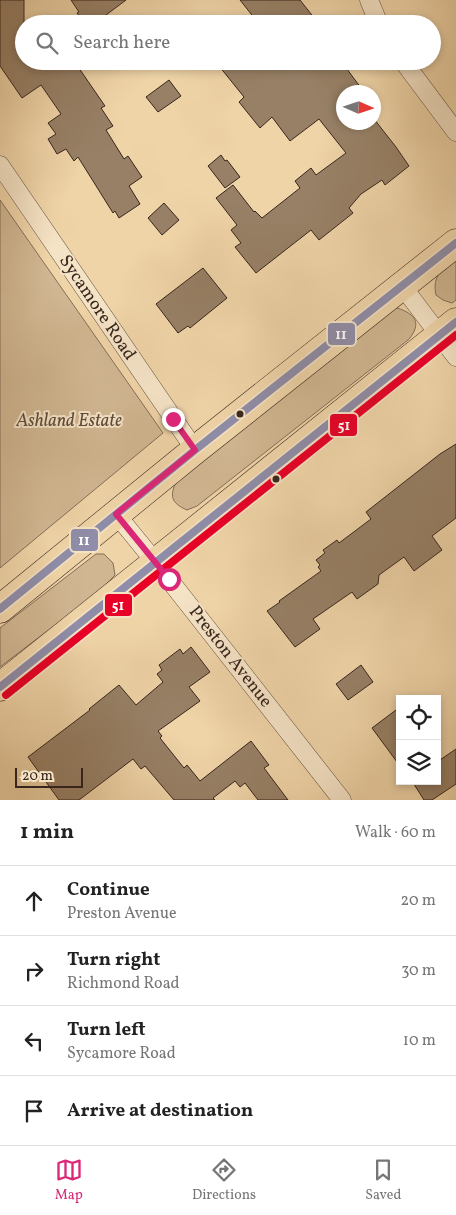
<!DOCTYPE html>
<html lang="en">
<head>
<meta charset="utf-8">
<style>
	body { margin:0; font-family:Vollkorn,serif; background:#f6f6f6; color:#222 }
	.controls { position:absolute; right:15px; bottom:15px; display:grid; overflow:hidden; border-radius:0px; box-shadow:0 2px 8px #0003 }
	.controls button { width:45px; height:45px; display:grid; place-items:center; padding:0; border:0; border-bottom:1px solid #e0e0e0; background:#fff; color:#222; font:25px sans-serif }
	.compass { position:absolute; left:336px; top:85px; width:45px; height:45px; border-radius:50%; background:#fff; box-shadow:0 2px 8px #0003; rotate:93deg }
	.scale { position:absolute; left:15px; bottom:12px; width:68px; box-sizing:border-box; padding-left:5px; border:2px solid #38261e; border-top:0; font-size:14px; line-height:18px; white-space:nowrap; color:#38261e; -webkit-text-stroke:4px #f5e3c6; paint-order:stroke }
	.stop { position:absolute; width:15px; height:15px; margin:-11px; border:4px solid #db2777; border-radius:50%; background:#fff }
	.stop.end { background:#db2777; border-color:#fff; box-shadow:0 1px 5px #0008 }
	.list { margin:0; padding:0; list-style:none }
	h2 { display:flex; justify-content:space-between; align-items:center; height:65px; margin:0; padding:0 20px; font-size:21px }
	h2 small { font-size:16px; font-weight:400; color:#767676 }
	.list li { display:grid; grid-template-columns:32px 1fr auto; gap:15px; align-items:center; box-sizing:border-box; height:70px; padding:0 20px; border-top:1px solid #e0e0e0 }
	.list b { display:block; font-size:19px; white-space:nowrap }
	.list p { margin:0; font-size:16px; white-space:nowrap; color:#767676 }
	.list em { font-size:16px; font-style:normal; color:#767676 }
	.icon { flex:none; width:28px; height:28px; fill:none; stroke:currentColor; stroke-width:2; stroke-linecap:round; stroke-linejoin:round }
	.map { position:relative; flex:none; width:456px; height:800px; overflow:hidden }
	.search { position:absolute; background:#fff; box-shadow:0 2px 8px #0003; left:15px; right:15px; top:15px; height:55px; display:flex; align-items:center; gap:12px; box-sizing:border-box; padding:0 18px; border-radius:28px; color:#767676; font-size:19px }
	.sheet { height:345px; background:#fff }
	nav { display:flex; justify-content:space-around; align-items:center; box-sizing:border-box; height:70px; border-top:1px solid #e0e0e0; background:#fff; font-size:14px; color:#767676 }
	nav a { display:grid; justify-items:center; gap:2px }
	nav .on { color:#db2777 }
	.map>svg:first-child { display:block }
</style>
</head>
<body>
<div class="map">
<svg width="456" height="800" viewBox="0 0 456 800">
	<rect width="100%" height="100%" fill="#efd4a8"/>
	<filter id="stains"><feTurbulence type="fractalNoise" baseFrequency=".004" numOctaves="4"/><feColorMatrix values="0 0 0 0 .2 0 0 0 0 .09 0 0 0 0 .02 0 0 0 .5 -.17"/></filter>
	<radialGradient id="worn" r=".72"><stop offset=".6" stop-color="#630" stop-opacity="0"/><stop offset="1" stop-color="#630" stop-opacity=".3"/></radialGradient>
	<g fill="#d0b691" stroke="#846e58">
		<polygon points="0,200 163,433 0,568"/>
		<path d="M456 259V300L452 303 443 300 436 295C432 275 442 270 456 259Z"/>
		<path d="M397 308C407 311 419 317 415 329 414 333 410 338 408 340L197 506 187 510C171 503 169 496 177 480L389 309Z"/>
		<polygon points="96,554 104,554 113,563 115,575 101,590 0,667 0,628"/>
	</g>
	<g fill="#978066" stroke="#38261e">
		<polygon points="0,0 24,0 24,61 74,61 105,106 101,108 113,126 106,130 124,159 128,156 142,177 129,186 140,204 119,218 115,211 113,213 78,157 74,161 66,149 57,154 48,139 56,134 48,123 61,114 41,85 22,98 0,66"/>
		<polygon points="71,0 126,0 94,24 85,24 77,13 79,12"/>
		<polygon points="240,0 300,0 319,24 259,24"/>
		<polygon points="215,61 341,61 361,88 354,92 344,92 344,122 374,122 374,119 396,147 409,166 385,185 382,180 361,194 349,208 353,213 319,240 311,230 256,273 235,247 241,243 231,230 237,225 216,198 233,185 254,212 255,211 262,218 300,188 295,181 311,168 316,175 346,153 319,119 290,141 272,117 260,128 239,102 244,97"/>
		<polygon points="169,80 181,96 158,112 146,97"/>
		<polygon points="221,155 225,161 227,160 240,177 225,188 208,166"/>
		<polygon points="164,203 179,220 162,235 148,218"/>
		<polygon points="203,268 227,298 190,328 188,326 178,333 156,304"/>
		<polygon points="456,444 456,518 432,536 442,550 414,571 404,557 379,575 378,584 357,599 352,592 313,619 320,629 295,647 267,611 280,602 279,601 321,571 318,567 320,565 316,560 325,553 323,550 337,540 339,543 371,519 366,512 440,454"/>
		<polygon points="191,647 210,672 189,687 200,701 158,731 162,736 160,738 184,768 187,765 200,781 251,741 269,765 264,768 288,800 258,800 245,783 240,787 235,781 213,798 215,800 174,800 145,766 141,769 133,759 79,800 59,800 28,757 90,710 89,709 119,685 136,705 163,682 157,674 162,670 159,665 180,649 183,654"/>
		<polygon points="361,665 373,682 348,700 336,684"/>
		<polygon points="400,707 400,766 372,728"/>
		<polygon points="456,749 456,784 432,800 424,800 412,781 437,781 437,762"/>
	</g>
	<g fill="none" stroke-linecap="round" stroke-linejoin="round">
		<g stroke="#665240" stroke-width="19">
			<g id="street">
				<polyline points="369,0 379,24"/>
				<polyline points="403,61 456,132"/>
				<polyline points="0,165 195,450"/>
				<polyline points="403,287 456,357"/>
				<polyline points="116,514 156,563 342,800"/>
			</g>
		</g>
		<g stroke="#38261e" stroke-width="29">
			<g id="primary">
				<polyline points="0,609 195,450 456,243"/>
				<polyline points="0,687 456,322"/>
			</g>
		</g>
		<use href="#street" stroke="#f5e3c6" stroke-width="18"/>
		<use href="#primary" stroke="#efd4a8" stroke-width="28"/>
		<g stroke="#f5e3c6" stroke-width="11">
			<g id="bus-1">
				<polyline points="0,609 195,450 456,243"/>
				<polyline points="0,687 456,322"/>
			</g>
		</g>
		<g stroke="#f5e3c6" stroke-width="11">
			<polyline id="bus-2" points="6,695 456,335"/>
		</g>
		<use href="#bus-1" stroke="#8f8da9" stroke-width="8"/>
		<use href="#bus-2" stroke="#e80027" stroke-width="8"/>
	</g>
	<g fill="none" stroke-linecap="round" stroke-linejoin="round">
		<polyline stroke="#db2777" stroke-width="6" points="169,579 116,514 195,450 173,419"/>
	</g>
	<g fill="#38261e" stroke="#f5e3c6" stroke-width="2">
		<circle cx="240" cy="414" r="4.5"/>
		<circle cx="276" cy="479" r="4.5"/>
	</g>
	<g text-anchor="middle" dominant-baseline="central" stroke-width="4" stroke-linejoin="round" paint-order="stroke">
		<g font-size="18" fill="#38261e" stroke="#f5e3c6">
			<text transform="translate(97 308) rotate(56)">Sycamore Road</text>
			<text transform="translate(230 657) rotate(52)">Preston Avenue</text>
		</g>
		<g font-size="18" font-style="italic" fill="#5e4a3b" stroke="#f5e3c6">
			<text x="69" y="421">Ashland Estate</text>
		</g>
	</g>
	<g stroke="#f5e3c6" stroke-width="2">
		<rect x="327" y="322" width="29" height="24" rx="5" fill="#8f8da9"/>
		<rect x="329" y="413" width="29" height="24" rx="5" fill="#e80027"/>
		<rect x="70" y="528" width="29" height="24" rx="5" fill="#8f8da9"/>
		<rect x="104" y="593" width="29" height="24" rx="5" fill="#e80027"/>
	</g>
	<g font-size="14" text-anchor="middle" font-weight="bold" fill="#fff">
		<text x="341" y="339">11</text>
		<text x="344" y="430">51</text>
		<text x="84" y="545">11</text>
		<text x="118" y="610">51</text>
	</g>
	<rect width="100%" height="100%" filter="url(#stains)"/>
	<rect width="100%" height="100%" fill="url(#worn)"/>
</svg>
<div class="controls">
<button><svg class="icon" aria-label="locate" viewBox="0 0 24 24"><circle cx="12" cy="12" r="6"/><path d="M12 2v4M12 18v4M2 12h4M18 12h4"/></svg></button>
<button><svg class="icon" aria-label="layers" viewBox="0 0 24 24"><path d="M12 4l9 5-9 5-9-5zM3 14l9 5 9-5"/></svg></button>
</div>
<svg class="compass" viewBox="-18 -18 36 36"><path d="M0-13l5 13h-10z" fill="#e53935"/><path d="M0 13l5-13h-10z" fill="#767676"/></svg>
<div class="scale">20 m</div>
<div class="stop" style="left:169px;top:579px"></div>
<div class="stop end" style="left:173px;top:419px"></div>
<div class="search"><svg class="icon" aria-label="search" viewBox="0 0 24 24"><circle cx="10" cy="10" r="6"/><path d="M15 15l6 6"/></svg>Search here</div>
</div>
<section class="sheet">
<h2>1 min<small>Walk · 60 m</small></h2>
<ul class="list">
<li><svg class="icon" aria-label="ahead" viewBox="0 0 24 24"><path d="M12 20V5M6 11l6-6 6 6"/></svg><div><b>Continue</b><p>Preston Avenue</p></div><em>20 m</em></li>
<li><svg class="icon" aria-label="right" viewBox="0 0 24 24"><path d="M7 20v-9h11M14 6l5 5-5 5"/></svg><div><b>Turn right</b><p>Richmond Road</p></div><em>30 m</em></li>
<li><svg class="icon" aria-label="left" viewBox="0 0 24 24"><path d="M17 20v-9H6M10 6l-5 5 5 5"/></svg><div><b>Turn left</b><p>Sycamore Road</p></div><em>10 m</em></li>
<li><svg class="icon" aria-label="arrive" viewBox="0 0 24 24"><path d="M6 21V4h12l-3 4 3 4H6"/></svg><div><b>Arrive at destination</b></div></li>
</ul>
</section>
<nav>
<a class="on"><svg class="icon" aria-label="map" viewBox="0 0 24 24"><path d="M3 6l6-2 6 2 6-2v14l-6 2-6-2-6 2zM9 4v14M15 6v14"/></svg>Map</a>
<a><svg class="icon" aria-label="directions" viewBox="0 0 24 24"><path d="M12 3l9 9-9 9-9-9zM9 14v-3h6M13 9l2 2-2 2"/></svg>Directions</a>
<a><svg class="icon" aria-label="saved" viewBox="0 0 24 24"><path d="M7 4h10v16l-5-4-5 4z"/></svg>Saved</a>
</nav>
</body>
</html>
